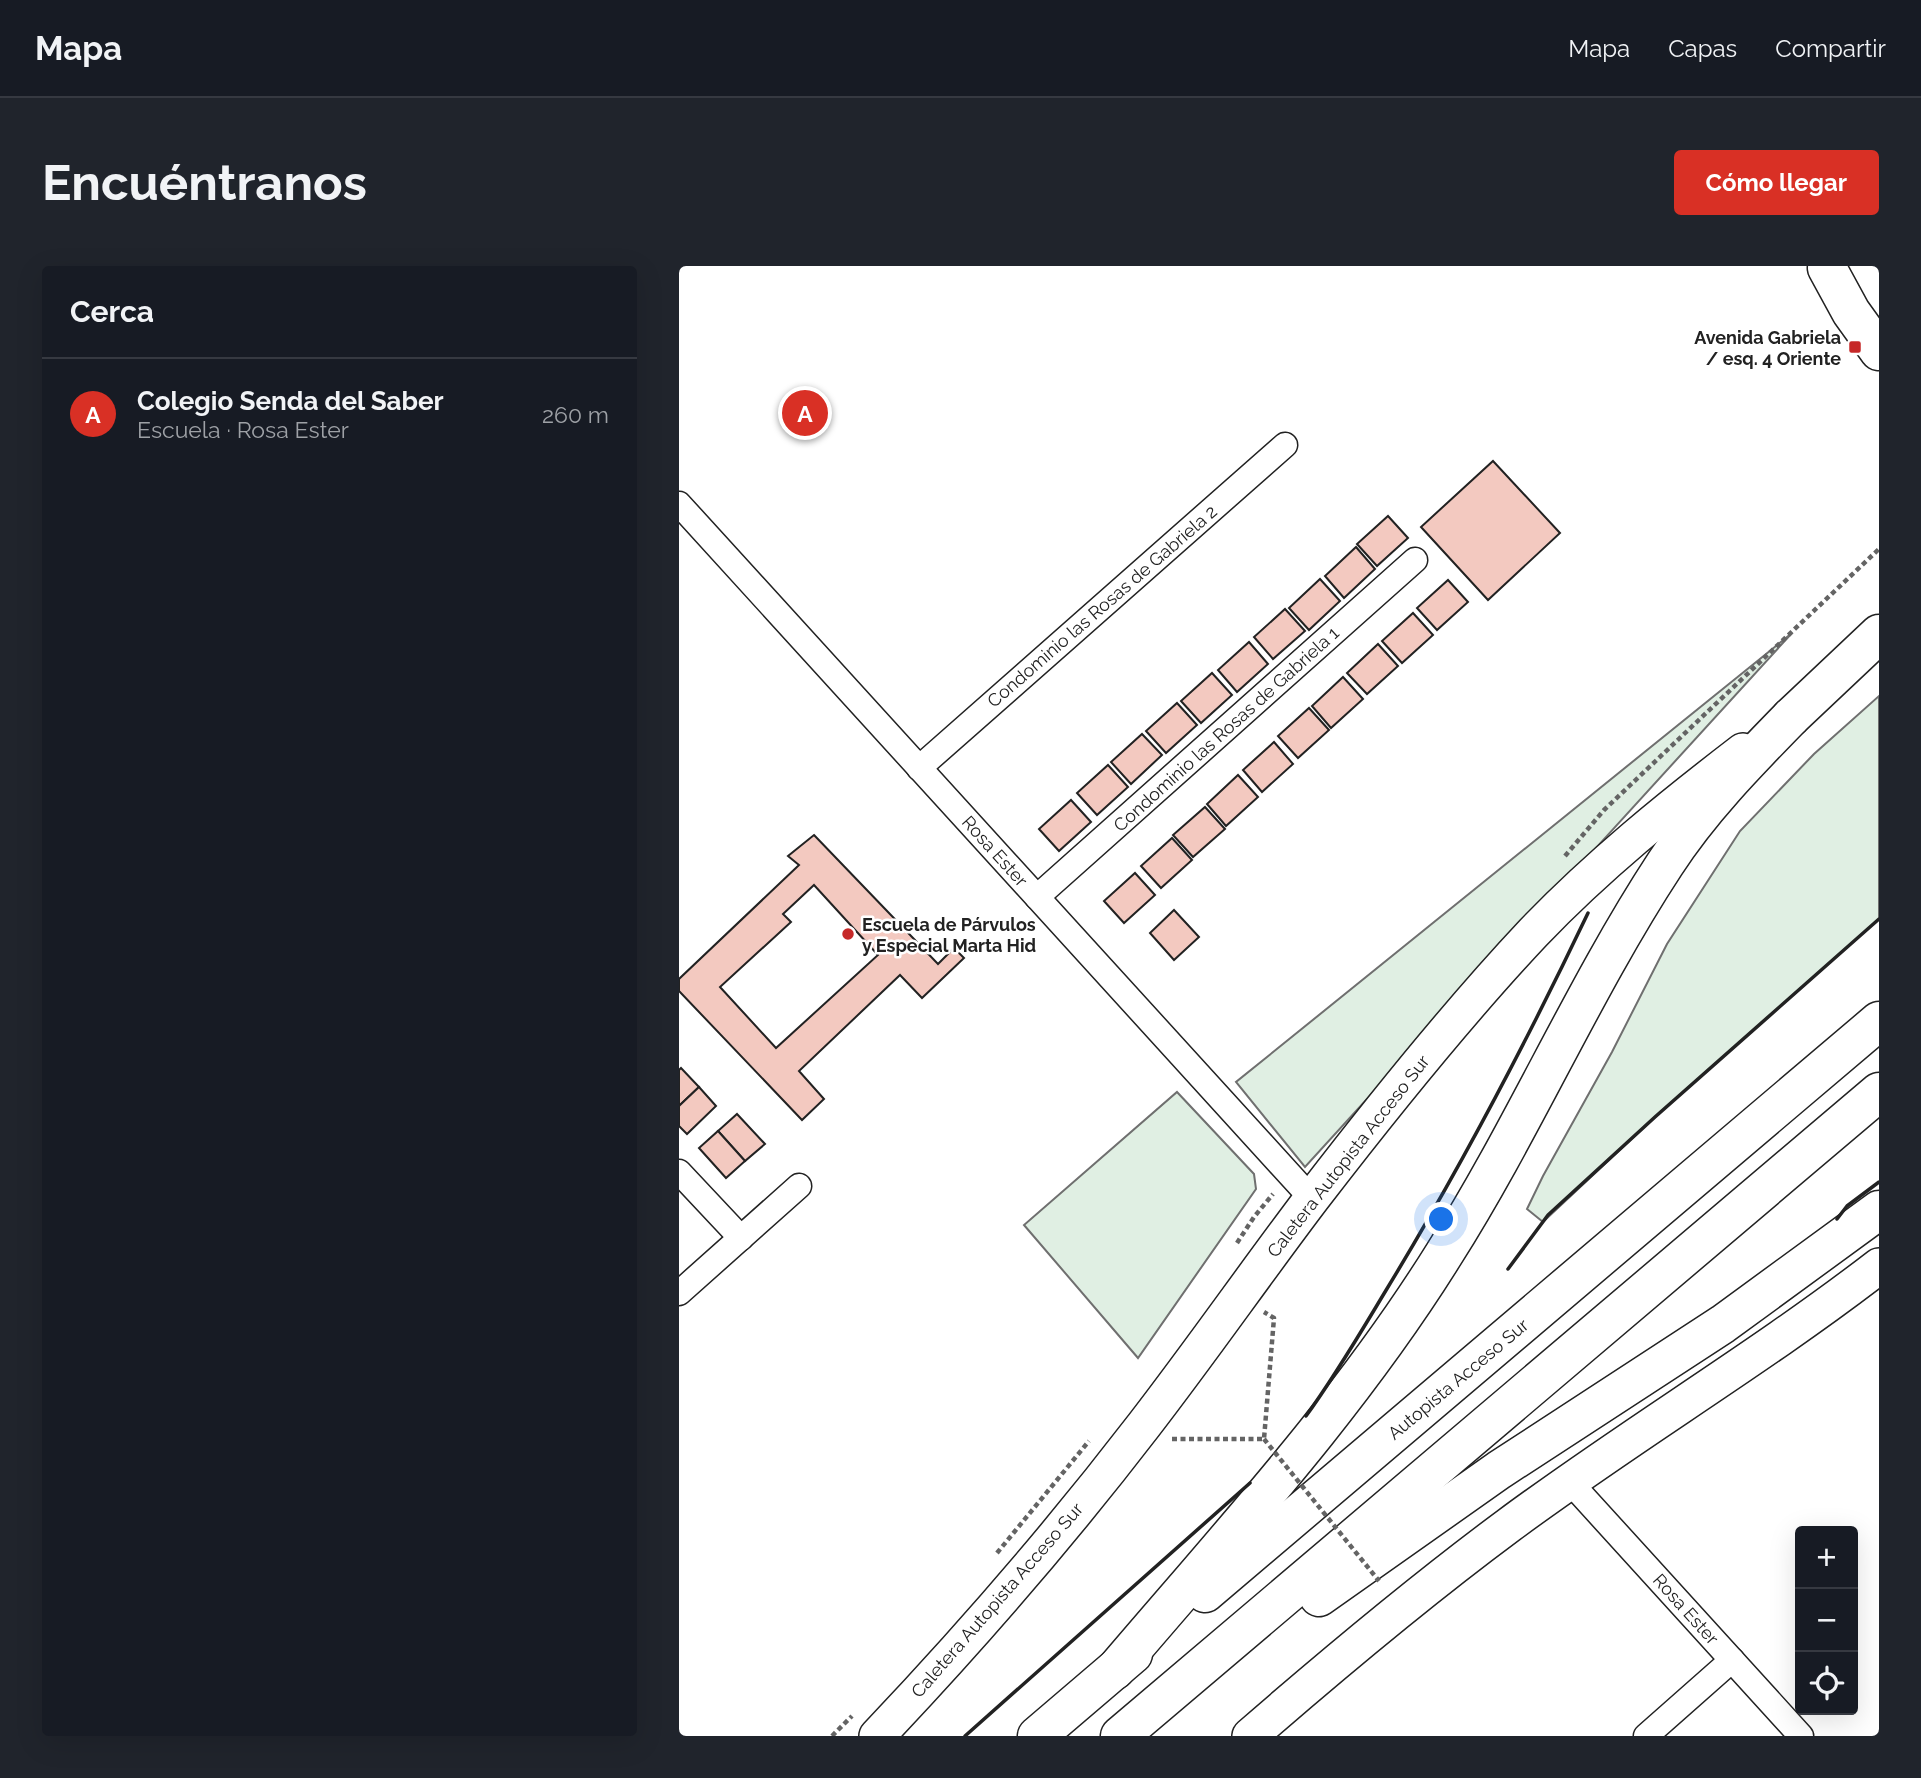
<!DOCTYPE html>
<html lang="es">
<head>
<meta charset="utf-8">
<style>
	body { margin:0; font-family:Raleway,sans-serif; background:#20242c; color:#f1f3f6 }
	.controls { position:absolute; right:21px; bottom:21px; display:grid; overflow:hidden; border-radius:7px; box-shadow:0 7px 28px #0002 }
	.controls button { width:63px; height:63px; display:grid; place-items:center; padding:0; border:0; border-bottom:2px solid #363941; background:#171b24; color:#f1f3f6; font:35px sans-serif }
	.you { position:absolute; left:763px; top:954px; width:24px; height:24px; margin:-18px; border:5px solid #fff; border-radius:50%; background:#1a73e8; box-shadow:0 0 0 10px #1a73e833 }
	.badge { display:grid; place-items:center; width:46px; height:46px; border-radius:50%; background:#d93025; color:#fff; font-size:23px; font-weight:700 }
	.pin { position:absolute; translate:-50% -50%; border:4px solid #fff; box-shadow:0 2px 7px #0006 }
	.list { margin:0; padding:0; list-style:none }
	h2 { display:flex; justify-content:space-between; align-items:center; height:91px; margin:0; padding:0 28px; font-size:30px }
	h2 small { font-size:23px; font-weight:400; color:#9ea1a6 }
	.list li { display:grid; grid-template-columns:46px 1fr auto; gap:21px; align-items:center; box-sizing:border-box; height:112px; padding:0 28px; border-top:2px solid #363941 }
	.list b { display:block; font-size:26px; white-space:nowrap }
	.list p { margin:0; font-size:23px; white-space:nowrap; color:#9ea1a6 }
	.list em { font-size:23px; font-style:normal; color:#9ea1a6 }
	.icon { flex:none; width:38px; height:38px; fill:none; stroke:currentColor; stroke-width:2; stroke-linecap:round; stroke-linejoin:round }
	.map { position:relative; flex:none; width:1200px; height:1470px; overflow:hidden; border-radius:7px }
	header { display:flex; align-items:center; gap:42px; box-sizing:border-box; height:98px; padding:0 35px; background:#171b24; border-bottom:2px solid #363941 }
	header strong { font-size:33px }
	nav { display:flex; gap:38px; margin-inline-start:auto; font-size:24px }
	.intro { display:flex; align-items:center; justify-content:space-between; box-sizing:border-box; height:168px; padding:0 42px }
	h1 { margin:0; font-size:49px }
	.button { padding:18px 32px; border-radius:7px; background:#d93025; color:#fff; font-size:24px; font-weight:700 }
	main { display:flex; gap:42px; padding:0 42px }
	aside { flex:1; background:#171b24; border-radius:7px; box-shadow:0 7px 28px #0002 }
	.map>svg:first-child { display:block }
</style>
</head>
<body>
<header>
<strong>Mapa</strong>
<nav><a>Mapa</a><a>Capas</a><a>Compartir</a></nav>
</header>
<div class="intro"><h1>Encuéntranos</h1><a class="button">Cómo llegar</a></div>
<main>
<aside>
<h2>Cerca<small></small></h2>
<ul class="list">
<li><span class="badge">A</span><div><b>Colegio Senda del Saber</b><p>Escuela · Rosa Ester</p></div><em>260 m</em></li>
</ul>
</aside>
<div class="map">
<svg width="1200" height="1470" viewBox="0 0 1200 1470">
	<rect width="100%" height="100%" fill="#fff"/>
	<g fill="#e0efe3" stroke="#6f6f6f" stroke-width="2">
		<polygon points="1113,367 626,901 557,816"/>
		<polygon points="1200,430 1200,653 976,851 864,956 848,943 864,910 933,786 988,678 1061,565 1135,488"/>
		<polygon points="498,826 575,908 577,923 459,1092 345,959"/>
	</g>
	<g fill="#f3c9c0" stroke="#222" stroke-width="2" fill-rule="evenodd">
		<polygon points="814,195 881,267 809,334 742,261"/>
		<polygon points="709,250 729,272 698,300 678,278"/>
		<polygon points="677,281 696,303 665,332 646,310"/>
		<polygon points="641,313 661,335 630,364 610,342"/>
		<polygon points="769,314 789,336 758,364 738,342"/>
		<polygon points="606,343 626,365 594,393 575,371"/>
		<polygon points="734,347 754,369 723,397 703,375"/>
		<polygon points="570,376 589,398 558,426 539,404"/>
		<polygon points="699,378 719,400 688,428 668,407"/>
		<polygon points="533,407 553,429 522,457 502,435"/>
		<polygon points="664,411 684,433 652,462 633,440"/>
		<polygon points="498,437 518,459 487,487 467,465"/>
		<polygon points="630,442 650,464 619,492 599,470"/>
		<polygon points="463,468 483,489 452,518 432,496"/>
		<polygon points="595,476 614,498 583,526 564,504"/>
		<polygon points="429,499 449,521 418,549 398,527"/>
		<polygon points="559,509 579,531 547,560 528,538"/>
		<polygon points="392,534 412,556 380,585 360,563"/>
		<polygon points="526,541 546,563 514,591 494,569"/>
		<path d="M135 569 259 698 275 682 285 692 243 732 221 709 120 805 145 833 123 854 0 725V713L120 599 109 590ZM135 619 199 689 97 782 41 721 112 656 104 648Z"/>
		<polygon points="493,572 513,594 482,622 462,600"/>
		<polygon points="456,607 476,629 445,657 425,635"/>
		<polygon points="495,644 520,671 495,694 471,667"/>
		<polygon points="2,802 20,821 0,840 0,804"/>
		<polygon points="20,821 37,840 8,868 0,860 0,840"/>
		<polygon points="58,848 86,878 66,895 39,865"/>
		<polygon points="39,865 66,895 47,912 20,882"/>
	</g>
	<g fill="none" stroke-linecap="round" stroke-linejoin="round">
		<g stroke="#222" stroke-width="27">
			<g id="minor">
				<polyline points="0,238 633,933"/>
				<polyline points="240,502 606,179"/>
				<polyline points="358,631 736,294"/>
				<polyline points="0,906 62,972"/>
				<polyline points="0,1027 120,920"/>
				<polyline points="891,1216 1122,1470"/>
				<polyline points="967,1470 1053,1394"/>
			</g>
		</g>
		<g stroke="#222" stroke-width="38">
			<g id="secondary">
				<path d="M198 1470C292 1371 382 1267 465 1159 523 1084 577 1006 634 931 704 840 776 750 854 667 918 600 991 541 1064 485"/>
				<path d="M571 1470C655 1397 741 1325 830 1259 951 1169 1081 1092 1200 1000"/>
			</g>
		</g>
		<g stroke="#222" stroke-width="41">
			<g id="primary">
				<polyline points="1148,2 1172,46 1200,85"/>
				<polyline points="1112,451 1200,368"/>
			</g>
		</g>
		<g stroke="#222" stroke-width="41">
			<g id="motorway">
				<polyline points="526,1327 1200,755"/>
				<polyline points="640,1331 820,1204 1044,1058 1200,944"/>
				<path d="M436 1404C551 1269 671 1139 765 988 845 862 904 723 986 598 1021 544 1067 497 1112 451"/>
				<polyline points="358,1470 454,1388"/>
				<polyline points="441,1470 1200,826"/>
			</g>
		</g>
		<g stroke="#646464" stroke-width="4.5" stroke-dasharray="5 3.5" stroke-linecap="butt">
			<polyline points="886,590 925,544 1200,283"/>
			<polyline points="558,977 575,951 594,928"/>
			<polyline points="493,1173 585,1173 595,1052 585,1046"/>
			<polyline points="318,1287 410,1175"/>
			<polyline points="153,1470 173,1450"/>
		</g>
		<use href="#minor" stroke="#fff" stroke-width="24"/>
		<use href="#secondary" stroke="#fff" stroke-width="35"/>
		<use href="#primary" stroke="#fff" stroke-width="38"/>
		<use href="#motorway" stroke="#fff" stroke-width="38"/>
		<polyline stroke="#646464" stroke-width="4.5" stroke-dasharray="5 3.5" stroke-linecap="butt" points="585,1173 700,1315"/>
		<g stroke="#222" stroke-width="3.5">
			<polyline points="1158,953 1168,940 1200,916"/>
			<polyline points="829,1003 869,949 976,851 1200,653"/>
			<path d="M627 1150C657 1109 683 1064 709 1021 783 899 848 775 909 647"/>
			<polyline points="286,1470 571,1217"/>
		</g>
	</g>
	<g fill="#c62828" stroke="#fff" stroke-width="2.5">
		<rect x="1169" y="74" width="14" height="14" rx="3.5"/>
		<circle cx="169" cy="668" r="7"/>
	</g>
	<g text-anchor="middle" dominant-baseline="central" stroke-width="5" stroke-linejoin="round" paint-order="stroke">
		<g font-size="18" font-weight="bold" fill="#222" stroke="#fff" text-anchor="end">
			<text x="1162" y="71">Avenida Gabriela<tspan x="1162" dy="21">/ esq. 4 Oriente</tspan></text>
			<text x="183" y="658" text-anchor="start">Escuela de Párvulos<tspan x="183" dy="21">y Especial Marta Hid</tspan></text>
		</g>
		<g font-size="18" fill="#222" stroke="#fff">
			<text transform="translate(423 340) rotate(-41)">Condominio las Rosas de Gabriela 2</text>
			<text transform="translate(547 463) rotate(-42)">Condominio las Rosas de Gabriela 1</text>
			<text transform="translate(316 585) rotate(48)">Rosa Ester</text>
			<text transform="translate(669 890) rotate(-52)">Caletera Autopista Acceso Sur</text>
			<text transform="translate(779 1113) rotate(-40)">Autopista Acceso Sur</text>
			<text transform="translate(318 1334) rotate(-49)">Caletera Autopista Acceso Sur</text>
			<text transform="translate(1007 1343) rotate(48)">Rosa Ester</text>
		</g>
	</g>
</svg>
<div class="controls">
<button>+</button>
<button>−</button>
<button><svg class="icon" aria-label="locate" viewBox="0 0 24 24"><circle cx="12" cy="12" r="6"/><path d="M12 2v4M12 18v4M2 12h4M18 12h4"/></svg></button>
</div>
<div class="you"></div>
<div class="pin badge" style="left:126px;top:147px">A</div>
</div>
</main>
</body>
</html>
